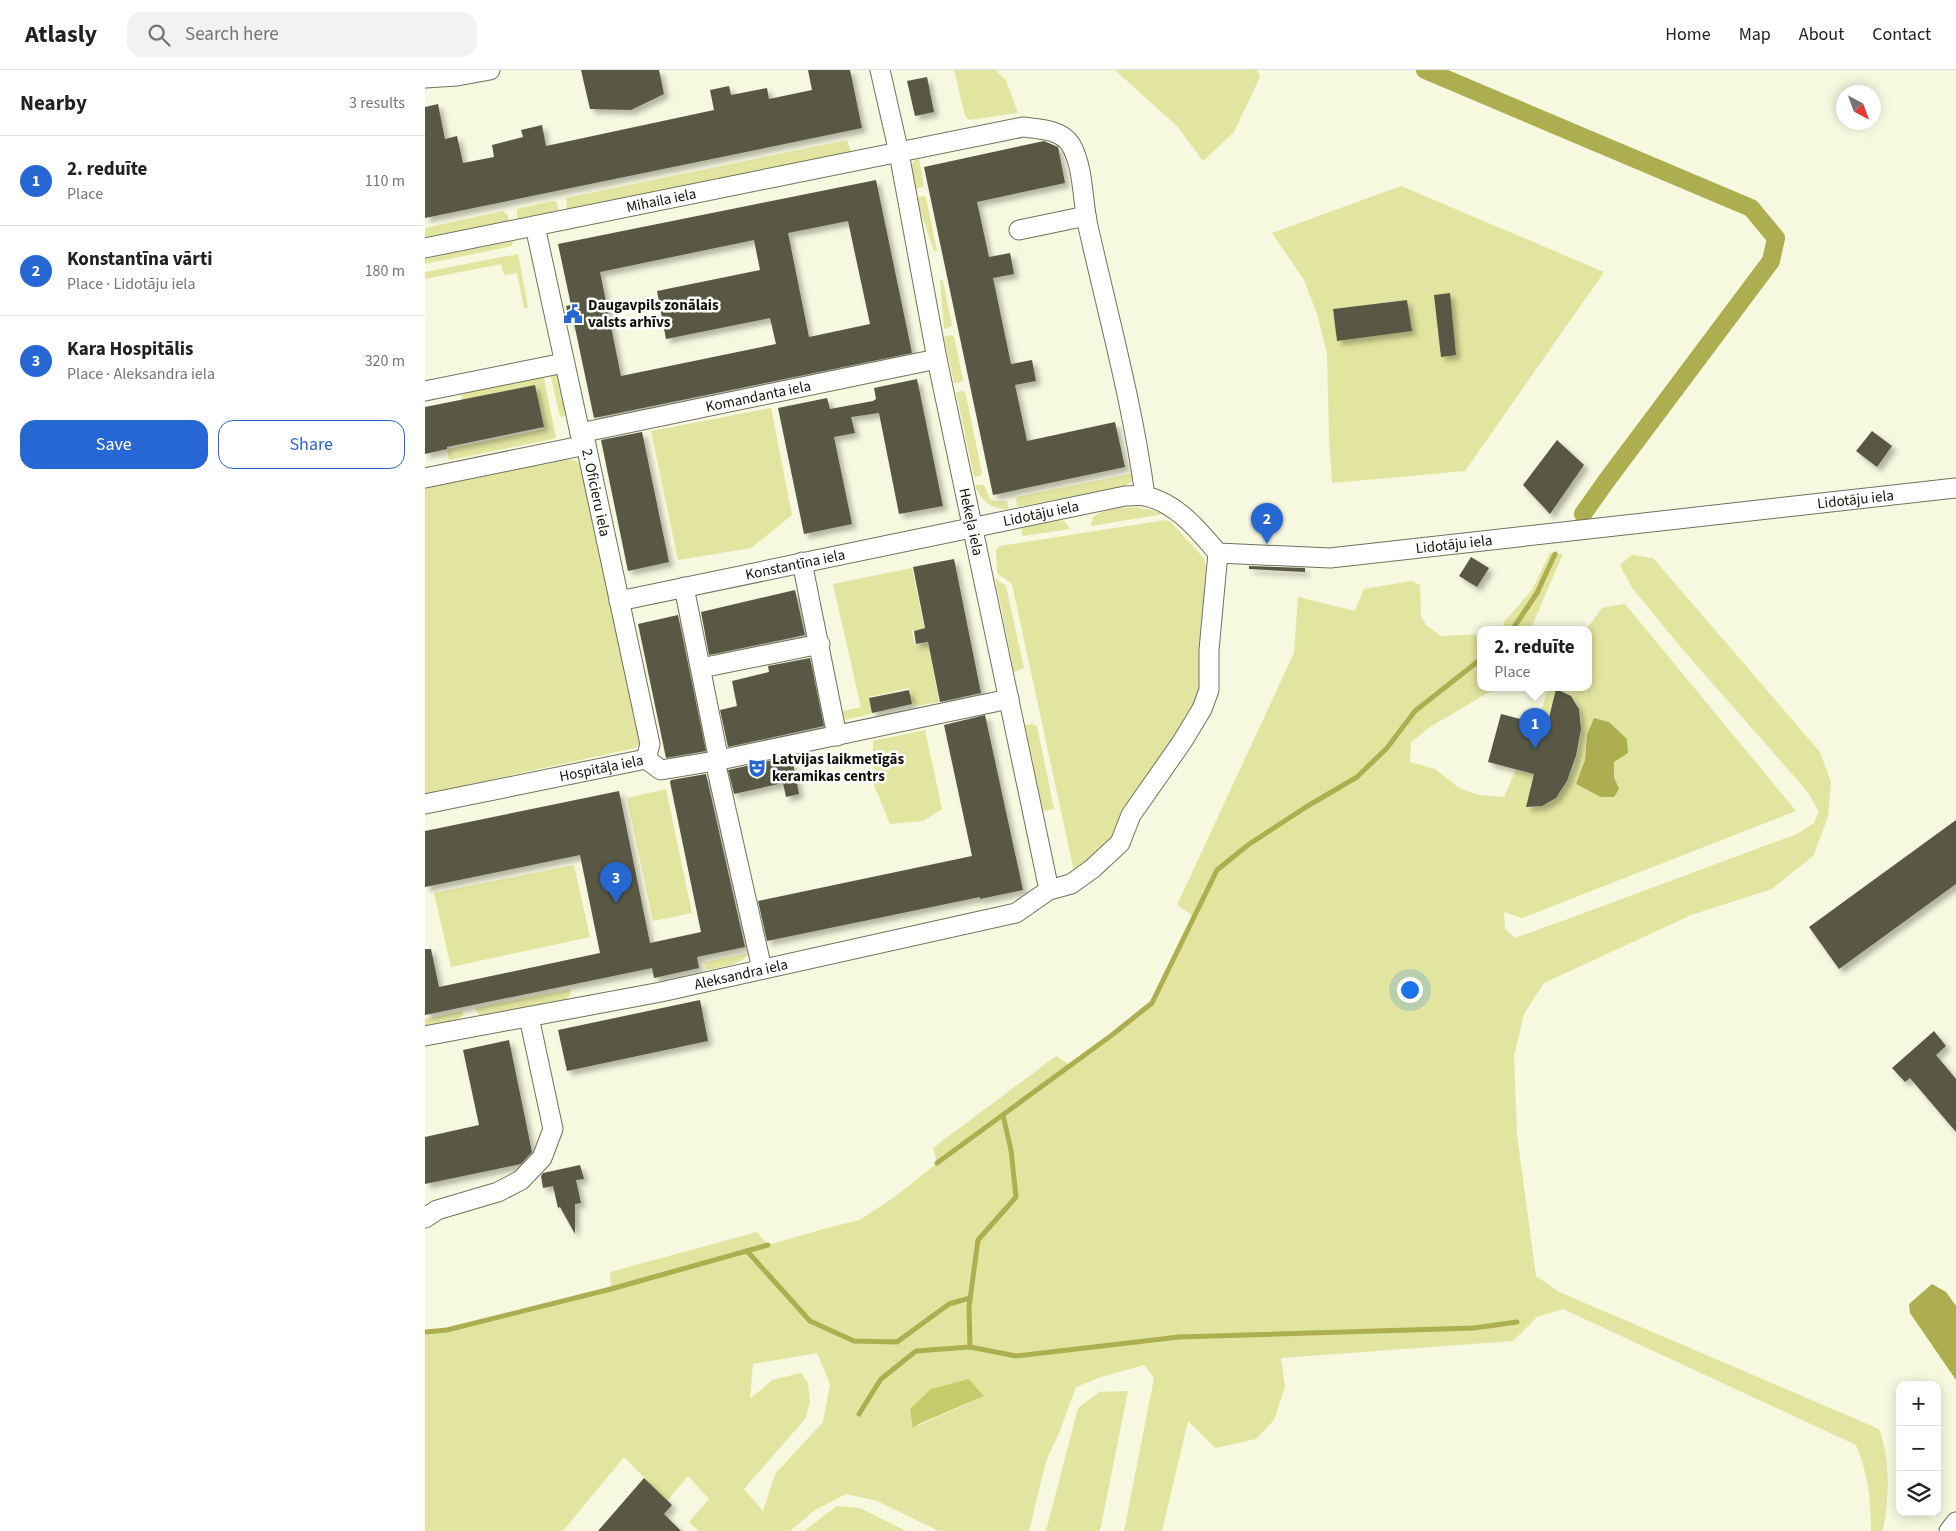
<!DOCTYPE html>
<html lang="en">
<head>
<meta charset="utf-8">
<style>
	body { margin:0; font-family:"Source Sans 3",sans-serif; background:#f2f2f2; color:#202124 }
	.controls { position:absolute; right:15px; bottom:15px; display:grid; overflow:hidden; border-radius:10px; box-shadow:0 2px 12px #0003 }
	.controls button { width:45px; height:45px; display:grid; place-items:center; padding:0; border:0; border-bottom:1px solid #e0e0e0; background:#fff; color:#202124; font:25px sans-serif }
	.compass { position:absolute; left:1411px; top:15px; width:45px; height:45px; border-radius:50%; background:#fff; box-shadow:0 2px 12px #0003; rotate:139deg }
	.you { position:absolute; left:984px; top:919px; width:18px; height:18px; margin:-12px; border:4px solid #fff; border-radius:50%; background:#1a73e8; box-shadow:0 0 0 8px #1a73e833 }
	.badge { display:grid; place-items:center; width:32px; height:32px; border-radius:50%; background:#2767d4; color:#fff; font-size:16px; font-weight:700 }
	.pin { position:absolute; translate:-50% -41px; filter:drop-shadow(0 1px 2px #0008) }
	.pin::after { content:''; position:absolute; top:26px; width:18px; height:15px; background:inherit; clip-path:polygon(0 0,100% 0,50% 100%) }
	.popup { position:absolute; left:1052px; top:556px; width:115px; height:65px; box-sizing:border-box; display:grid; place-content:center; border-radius:10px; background:#fff; filter:drop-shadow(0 1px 4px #0005); font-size:16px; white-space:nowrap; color:#757577 }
	.popup b { font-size:19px; color:#202124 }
	.popup::after { content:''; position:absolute; left:50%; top:100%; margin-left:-10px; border:10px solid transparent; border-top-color:#fff }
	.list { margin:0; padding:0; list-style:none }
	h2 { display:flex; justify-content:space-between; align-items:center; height:65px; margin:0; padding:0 20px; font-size:21px }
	h2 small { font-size:16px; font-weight:400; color:#757577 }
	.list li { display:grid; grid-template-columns:32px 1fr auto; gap:15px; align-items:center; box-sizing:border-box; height:90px; padding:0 20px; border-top:1px solid #e0e0e0 }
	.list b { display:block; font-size:19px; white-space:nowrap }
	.list p { margin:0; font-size:16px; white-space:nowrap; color:#757577 }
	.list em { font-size:16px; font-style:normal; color:#757577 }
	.actions { display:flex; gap:10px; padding:15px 20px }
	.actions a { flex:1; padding:11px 0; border:1px solid #2767d4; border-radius:15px; text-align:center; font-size:18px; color:#2767d4 }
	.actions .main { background:#2767d4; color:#fff }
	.icon { flex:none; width:28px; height:28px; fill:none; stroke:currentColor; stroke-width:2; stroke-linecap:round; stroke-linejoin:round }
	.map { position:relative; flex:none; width:1531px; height:1461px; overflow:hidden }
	header { display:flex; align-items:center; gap:30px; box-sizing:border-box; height:70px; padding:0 25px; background:#fff; border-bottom:1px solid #e0e0e0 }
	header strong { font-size:24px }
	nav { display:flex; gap:28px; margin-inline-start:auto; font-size:18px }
	.search { width:350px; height:45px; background:#f2f2f2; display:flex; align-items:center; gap:12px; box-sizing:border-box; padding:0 18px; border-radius:15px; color:#757577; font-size:19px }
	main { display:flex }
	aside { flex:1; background:#fff }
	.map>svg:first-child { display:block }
</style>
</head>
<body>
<header>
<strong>Atlasly</strong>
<div class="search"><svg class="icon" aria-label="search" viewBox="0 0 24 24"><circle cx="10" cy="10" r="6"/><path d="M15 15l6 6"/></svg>Search here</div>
<nav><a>Home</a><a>Map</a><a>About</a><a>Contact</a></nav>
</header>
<main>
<aside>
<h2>Nearby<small>3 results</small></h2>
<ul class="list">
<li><span class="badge">1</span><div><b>2. reduīte</b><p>Place</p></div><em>110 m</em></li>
<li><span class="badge">2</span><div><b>Konstantīna vārti</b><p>Place · Lidotāju iela</p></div><em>180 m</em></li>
<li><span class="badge">3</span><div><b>Kara Hospitālis</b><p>Place · Aleksandra iela</p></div><em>320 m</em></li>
</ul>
<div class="actions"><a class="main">Save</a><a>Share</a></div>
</aside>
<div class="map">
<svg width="1531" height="1461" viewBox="0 0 1531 1461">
	<defs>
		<filter id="shadow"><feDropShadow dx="4.5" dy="4.5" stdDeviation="2.5" flood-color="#0004"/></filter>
	</defs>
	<rect width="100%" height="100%" fill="#f6f8df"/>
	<g fill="#e2e59f" fill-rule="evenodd">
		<polygon points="529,0 570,0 581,10 593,43 544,50 540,46"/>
		<polygon points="690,0 832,0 835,7 809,62 778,91 752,56"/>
		<polygon points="422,70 426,82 142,139 141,128"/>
		<polygon points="494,88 499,116 490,119 486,96 489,91"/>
		<path d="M976 116 1179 202 1040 401 907 413 904 368 902 284 892 244 879 210 847 163ZM982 230 986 261 912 271 908 239Z"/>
		<polygon points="498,126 501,127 512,181 509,181 491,128"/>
		<polygon points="128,131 132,132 134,141 92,150 92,139"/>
		<polygon points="78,141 83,145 84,151 0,168 0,158"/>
		<polygon points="88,171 87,176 0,194 0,189"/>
		<polygon points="93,184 103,237 99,238 92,203 79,205 76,194 0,209 0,202"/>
		<polygon points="1346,191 1344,203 1338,213 1172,434 1166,434 1166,421 1326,204 1335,196"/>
		<polygon points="515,210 518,210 527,256 519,259"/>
		<polygon points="525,265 529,266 538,310 534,313 529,313 519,267"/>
		<polygon points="133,301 143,345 135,347 125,303"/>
		<polygon points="118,304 131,367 128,369 24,390 22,379 119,359 110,315 37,330 35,320"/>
		<polygon points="538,321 541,325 557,403 555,406 549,407 531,322"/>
		<polygon points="346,338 367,445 326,478 253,490 226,361"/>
		<polygon points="142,389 152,391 158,400 216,674 210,678 0,724 0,418"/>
		<polygon points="709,403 708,410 700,416 592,437 591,429 592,427"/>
		<path d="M550 415H559L565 429 569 431H582L584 439C568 440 555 431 550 415Z"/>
		<path d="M711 437 730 441 739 444 666 456 668 447C680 438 696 438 711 437Z"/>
		<polygon points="634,450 639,451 645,459 598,466 596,457"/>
		<polygon points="741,450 746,452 778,487 782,500 779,579 772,631 753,673 708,726 695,743 692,768 650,806 587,514 572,503 571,480 575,476"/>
		<polygon points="1125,483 1138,484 1105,560 1076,560 1078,559 1079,552 1107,520"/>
		<path d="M1207 485 1228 488 1395 682 1406 712 1403 747 1388 786 1347 819 1266 845 1119 913 1099 944 1089 986 1092 1065 1111 1206 1134 1222 1454 1359C1466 1392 1464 1427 1458 1461H1446C1446 1430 1443 1403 1431 1375L1138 1239 1112 1247 1088 1271 856 1288 860 1317 849 1350 831 1369 790 1378 763 1351 737 1461H699L729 1308 719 1295 676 1307 651 1317 634 1363 621 1391 604 1461H514L452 1431 421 1424 390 1440 365 1461H274L264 1452 284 1429 263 1406 242 1431 199 1387 138 1461H0V1262L22 1260 186 1220 185 1202 332 1162 343 1175 402 1158 435 1150 471 1126 512 1093 508 1078 631 986 645 995 687 965 727 933 768 846 752 835 869 583 873 527 930 541 939 519 987 511 995 515 996 546 1001 555 1016 566 1056 564V618H1071L1005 657 986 672 985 692 1010 699 1034 718 1054 725 1079 727 1091 700 1109 704 1101 737C1111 738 1121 736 1129 729 1148 713 1165 654 1151 632 1146 625 1139 622 1132 619L1122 656 1113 654 1123 618H1164V606H1168L1164 599V560H1161L1177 538 1200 534 1371 741 1097 848 1079 842 1080 859 1090 868 1140 850 1372 764 1389 753 1394 742 1382 721 1259 581 1207 518 1195 495ZM1162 665 1189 692V707L1194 719 1151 714 1160 690ZM392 1283 405 1314 398 1352 350 1404 338 1441 319 1419 380 1349 385 1332 383 1313 376 1303 347 1310 325 1329 328 1294ZM544 1309 559 1326 488 1358Z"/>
		<polygon points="487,498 499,558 487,561 490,575 503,573 514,632 491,636 487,632 484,618 444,627 447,641 445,644 420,650 418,646 418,641 436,637 408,514"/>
		<polygon points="570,508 581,516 599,598 589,602"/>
		<polygon points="606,654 612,656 629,739 618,741 600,655"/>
		<polygon points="500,660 517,739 498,751 465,754 449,715 448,671"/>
		<polygon points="241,719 267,843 228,851 202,728"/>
		<polygon points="149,795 165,867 26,897 9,823"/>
		<path d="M324 883C316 896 295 897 281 900L279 892Z"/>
		<polygon points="146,919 144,926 139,931 55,946 50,938"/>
		<polygon points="37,941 38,945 32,951 0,956 0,949"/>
		<polygon points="703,1321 675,1461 621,1461 653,1338 674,1322"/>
		<polygon points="412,1436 435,1438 481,1461 379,1461"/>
	</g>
	<polygon fill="#c7ca6b" points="544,1309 559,1326 496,1353 488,1358 485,1339 506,1319"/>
	<g fill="#acae4f">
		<polygon points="1169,648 1184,652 1202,669 1203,683 1189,692 1189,707 1194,719 1189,727 1176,727 1151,714 1160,690 1162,665"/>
		<polygon points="1507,1214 1521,1222 1531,1236 1531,1310 1485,1243 1484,1234"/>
	</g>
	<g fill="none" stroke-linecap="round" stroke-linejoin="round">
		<g stroke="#acae4f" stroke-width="5">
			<polyline points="1087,560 1112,523 1130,484"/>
			<polyline points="512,1093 687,965 727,933 792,800 823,775 881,737 932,707 962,678 990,641 1056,589"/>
			<polyline points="322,1181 385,1251 429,1271 472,1272 524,1234 545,1228"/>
			<polyline points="0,1262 22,1260 186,1219 343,1175"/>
			<polyline points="545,1277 544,1237 553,1170 591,1127 586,1080 578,1045"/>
			<polyline points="434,1344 456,1309 491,1281 545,1277 591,1286 754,1267 1049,1258 1092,1252"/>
		</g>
		<polyline stroke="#acae4f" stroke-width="18" points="1000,0 1326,138 1351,168 1346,191 1182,410 1158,444"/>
	</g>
	<g fill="#585945" fill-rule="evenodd" filter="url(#shadow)">
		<polygon points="156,0 234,0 239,24 206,40 165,39"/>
		<polygon points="383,0 425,0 437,58 0,148 0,37 13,34 20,69 32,66 38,93 69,87 67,75 98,67 96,60 117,55 121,76 289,40 285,20 304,16 306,25 342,18 344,29 387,20"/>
		<polygon points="502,7 509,42 490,46 482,11"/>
		<polygon points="619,71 633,77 640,113 552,132 564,187 585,183 589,204 568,208 586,294 607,290 611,311 590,315 602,371 690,352 700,397 568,425 499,97"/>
		<path d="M451 110 487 283 169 348 149 253 145 254 141 236 146 235 133 174ZM423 151 445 254 384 267 363 163ZM329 170 335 200 232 221 241 269 345 248 351 274 196 306 175 202Z"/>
		<polygon points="1025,223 1031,285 1016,287 1009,225"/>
		<polygon points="982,230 987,261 912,271 908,239"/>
		<polygon points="492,309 518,436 474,444 454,343 426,347 430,363 409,367 427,454 379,464 353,338 402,328 405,339 448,331 451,329 449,318"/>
		<polygon points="110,315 119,357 22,377 22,379 0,384 0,337"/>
		<polygon points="1447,361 1467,376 1452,397 1431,381"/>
		<polygon points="217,362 244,492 203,501 176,370"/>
		<polygon points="1132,370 1159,395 1125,444 1098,415"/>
		<polygon points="1046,487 1064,498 1052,517 1034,506"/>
		<polygon points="529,489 556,623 515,632 503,572 491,574 489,561 500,558 488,497"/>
		<polygon points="824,496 880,498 880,502 824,499"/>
		<polygon points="370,520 380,565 284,585 276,542"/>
		<polygon points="253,545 281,681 241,688 213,554"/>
		<polygon points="385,588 399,656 303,677 295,640 312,636 307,611 344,602 343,596"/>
		<polygon points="1131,619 1146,626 1154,639 1156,659 1151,686 1142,711 1131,728 1117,736 1101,737 1109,704 1063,692 1076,644 1122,656"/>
		<polygon points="484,620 487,634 447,643 444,628"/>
		<polygon points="560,645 598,820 555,829 555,827 342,871 333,831 547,786 519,655"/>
		<polygon points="357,688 359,695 368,693 374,724 361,727 358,713 309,724 303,700"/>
		<polygon points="281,704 320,877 272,887 274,898 229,908 227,898 0,945 0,879 6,879 14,917 175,883 155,785 0,817 0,761 194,721 225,873 276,862 245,712 246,710"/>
		<polygon points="1531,750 1531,814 1414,899 1384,857"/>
		<polygon points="275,930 283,971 142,1001 133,960"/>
		<polygon points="1509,961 1521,976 1511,985 1531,1009 1531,1062 1485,1008 1480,1012 1467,998"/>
		<polygon points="84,970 107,1082 96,1094 0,1114 0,1067 54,1055 38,980"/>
		<polygon points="155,1095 159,1109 151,1110 156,1133 150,1134 150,1164 135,1137 133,1138 128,1116 118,1118 116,1106 118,1103"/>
		<polygon points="219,1408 247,1435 239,1444 256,1461 173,1461"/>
	</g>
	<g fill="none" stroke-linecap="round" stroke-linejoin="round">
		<g stroke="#71725d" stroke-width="21">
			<g id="minor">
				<path id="s1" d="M455 0 474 83 512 289 624 820"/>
				<polyline points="0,8 32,6 65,0"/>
				<path id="s2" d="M110 156 155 363 161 375 225 674 221 689"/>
				<polyline points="594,160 661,146"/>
				<path id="s3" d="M0 178 598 57C614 59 636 59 646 75 659 98 657 130 663 156 683 245 708 335 720 426"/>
				<polyline points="0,321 139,293"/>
				<path id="s4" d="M155 363 512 289"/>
				<polyline points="0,408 161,375"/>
				<polyline points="377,492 412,666"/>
				<polyline points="259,517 294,691"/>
				<path id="s5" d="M194 531 700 426C706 426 714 425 720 426 752 433 773 460 793 483L905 488 1531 418"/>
				<polyline points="276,598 395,574"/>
				<polyline points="290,691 337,899"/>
				<path id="s6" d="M0 734 221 689 236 700 290 691 584 629"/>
				<path id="s7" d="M0 966 236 922 591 843 624 820 646 814 667 799 695 773 706 745 757 672 777 639 784 620V580L793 483"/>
				<polyline points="0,1148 12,1140 73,1122 96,1110 117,1088 128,1059 104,947"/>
				<polyline points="1524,1461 1531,1452"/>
			</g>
		</g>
		<use href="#minor" stroke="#fff" stroke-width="19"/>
	</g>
	<defs>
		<g id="civic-bare" transform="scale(1.5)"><path d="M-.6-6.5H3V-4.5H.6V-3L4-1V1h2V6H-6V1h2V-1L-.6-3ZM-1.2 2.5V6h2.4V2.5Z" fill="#2767d4" stroke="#fff" stroke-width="2.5" paint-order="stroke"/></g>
		<g id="theatre-bare" transform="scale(1.5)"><path d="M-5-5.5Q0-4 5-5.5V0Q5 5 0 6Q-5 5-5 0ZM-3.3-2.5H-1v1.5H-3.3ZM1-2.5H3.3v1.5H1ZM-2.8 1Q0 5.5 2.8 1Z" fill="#2767d4" stroke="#fff" stroke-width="2.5" paint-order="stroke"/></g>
	</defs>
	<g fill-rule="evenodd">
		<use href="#civic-bare" x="148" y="244"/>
		<use href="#theatre-bare" x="332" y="698"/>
	</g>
	<g text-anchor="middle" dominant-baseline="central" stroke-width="5" stroke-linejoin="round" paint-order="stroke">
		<g font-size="15" fill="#12120a" stroke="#fff">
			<text stroke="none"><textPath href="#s3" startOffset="241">Mihaila iela</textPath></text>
			<text stroke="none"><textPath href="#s4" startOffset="182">Komandanta iela</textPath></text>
			<text stroke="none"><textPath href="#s2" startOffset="274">2. Oficieru iela</textPath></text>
			<text stroke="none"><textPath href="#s5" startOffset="1272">Lidotāju iela</textPath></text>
			<text stroke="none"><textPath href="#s5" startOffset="431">Lidotāju iela</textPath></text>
			<text stroke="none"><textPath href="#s1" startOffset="461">Hekeļa iela</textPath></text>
			<text stroke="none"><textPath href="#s5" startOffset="868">Lidotāju iela</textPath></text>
			<text stroke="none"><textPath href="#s5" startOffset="180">Konstantīna iela</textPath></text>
			<text stroke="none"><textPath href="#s6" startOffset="180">Hospitāļa iela</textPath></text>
			<text stroke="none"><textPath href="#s7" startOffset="322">Aleksandra iela</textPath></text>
		</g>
		<g font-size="15" font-weight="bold" fill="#12120a" stroke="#fff" text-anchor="start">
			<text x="163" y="235">Daugavpils zonālais<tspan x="163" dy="17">valsts arhīvs</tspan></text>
			<text x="347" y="689">Latvijas laikmetīgās<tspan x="347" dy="17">keramikas centrs</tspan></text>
		</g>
	</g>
</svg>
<div class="controls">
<button>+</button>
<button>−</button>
<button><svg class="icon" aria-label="layers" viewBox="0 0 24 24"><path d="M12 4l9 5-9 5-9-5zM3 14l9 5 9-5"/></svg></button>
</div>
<svg class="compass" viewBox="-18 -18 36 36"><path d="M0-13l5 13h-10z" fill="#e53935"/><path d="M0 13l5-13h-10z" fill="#757577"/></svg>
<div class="you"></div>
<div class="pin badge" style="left:1110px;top:679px">1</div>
<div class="popup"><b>2. reduīte</b>Place</div>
<div class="pin badge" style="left:842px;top:474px">2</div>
<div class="pin badge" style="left:191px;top:833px">3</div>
</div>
</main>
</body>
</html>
